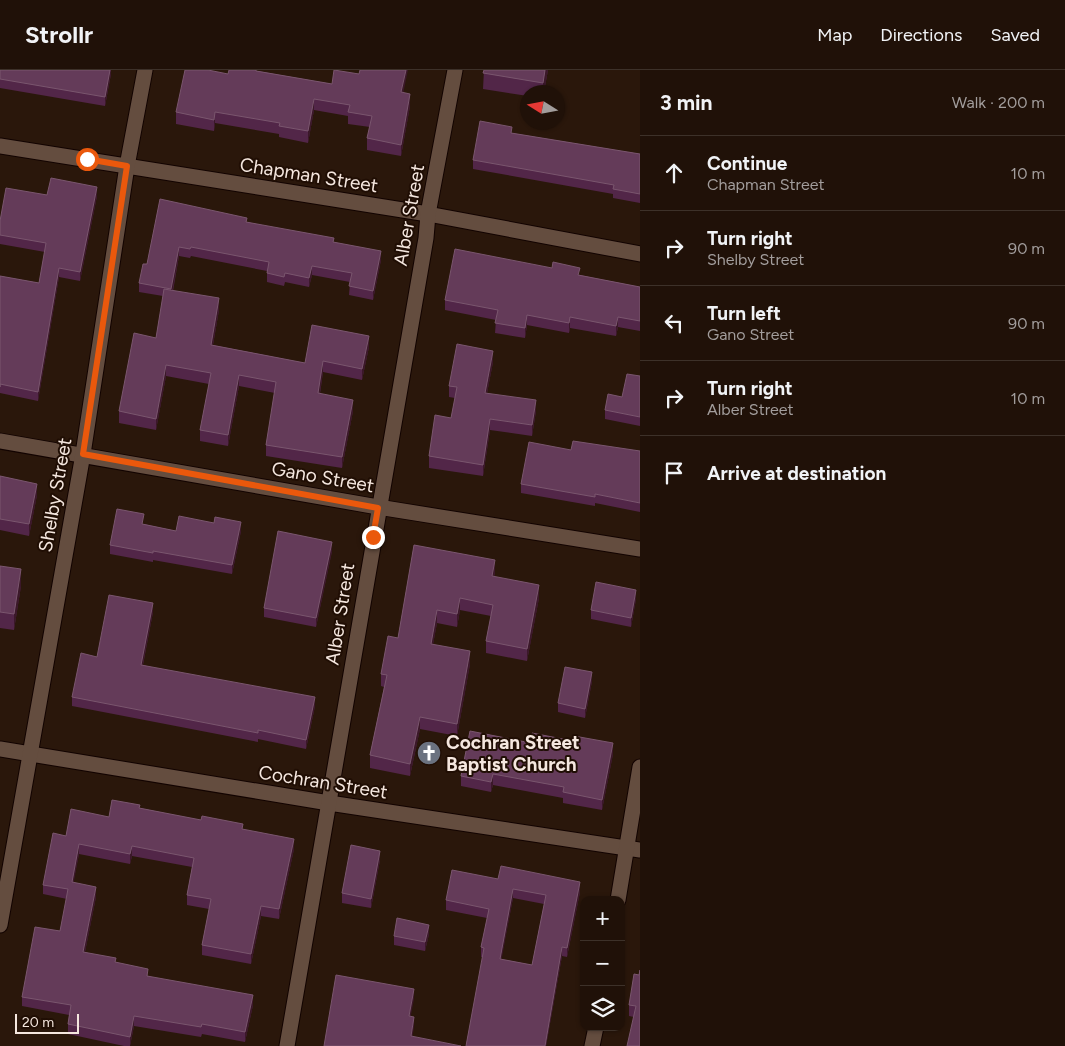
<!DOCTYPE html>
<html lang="en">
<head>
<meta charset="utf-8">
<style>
	body { margin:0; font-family:Figtree,sans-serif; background:#2d1f16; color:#f1f3f6 }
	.controls { position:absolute; right:15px; bottom:15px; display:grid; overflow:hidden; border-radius:10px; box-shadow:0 1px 4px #0004 }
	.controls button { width:45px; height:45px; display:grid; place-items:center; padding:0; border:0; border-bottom:1px solid #3d3129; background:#201108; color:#f1f3f6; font:25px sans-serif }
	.compass { position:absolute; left:520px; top:15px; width:45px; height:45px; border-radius:50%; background:#201108; box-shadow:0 1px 4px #0004; rotate:281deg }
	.scale { position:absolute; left:15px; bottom:12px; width:64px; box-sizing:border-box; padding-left:5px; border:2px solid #f5e7df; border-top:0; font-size:14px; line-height:18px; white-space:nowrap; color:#f5e7df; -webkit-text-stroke:4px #200e04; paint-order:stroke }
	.stop { position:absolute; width:15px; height:15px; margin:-11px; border:4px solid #ea580c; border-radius:50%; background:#fff }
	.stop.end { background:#ea580c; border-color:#fff; box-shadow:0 1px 5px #0008 }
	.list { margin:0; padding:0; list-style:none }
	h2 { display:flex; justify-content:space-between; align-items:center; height:65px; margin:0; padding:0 20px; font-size:21px }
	h2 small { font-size:16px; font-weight:400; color:#a29d9c }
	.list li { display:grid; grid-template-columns:32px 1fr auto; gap:15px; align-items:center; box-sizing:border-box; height:75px; padding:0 20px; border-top:1px solid #3d3129 }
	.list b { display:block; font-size:19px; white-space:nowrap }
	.list p { margin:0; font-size:16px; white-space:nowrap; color:#a29d9c }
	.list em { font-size:16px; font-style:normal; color:#a29d9c }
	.icon { flex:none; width:28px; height:28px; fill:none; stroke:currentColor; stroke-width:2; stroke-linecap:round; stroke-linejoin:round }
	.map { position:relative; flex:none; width:640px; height:976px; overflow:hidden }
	header { display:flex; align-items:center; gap:30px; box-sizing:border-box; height:70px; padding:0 25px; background:#201108; border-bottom:1px solid #3d3129 }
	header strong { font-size:24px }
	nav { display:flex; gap:28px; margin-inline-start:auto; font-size:18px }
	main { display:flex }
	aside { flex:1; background:#201108 }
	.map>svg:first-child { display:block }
</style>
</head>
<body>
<header>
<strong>Strollr</strong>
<nav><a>Map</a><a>Directions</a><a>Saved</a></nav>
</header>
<main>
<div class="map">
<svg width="640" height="976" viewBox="0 0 640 976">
	<rect width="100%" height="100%" fill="#2a170b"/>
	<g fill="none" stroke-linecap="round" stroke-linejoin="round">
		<g stroke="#120300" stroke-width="17">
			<g id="street">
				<polyline points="0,76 428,144 640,184"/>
				<polyline points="0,371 378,437 640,479"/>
				<polyline points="0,679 329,733 640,780"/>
				<polyline points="618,830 640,697"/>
				<polyline points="0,855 83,384 127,96 145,0"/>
				<polyline points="287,976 426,168 428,144 455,0"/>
				<polyline points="592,976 596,957"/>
			</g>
		</g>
		<use href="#street" stroke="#644d3f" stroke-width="15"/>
	</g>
	<g fill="#522648" fill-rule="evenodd">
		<polygon points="0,0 111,0 111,4 105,36 0,18"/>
		<polygon points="484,0 548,0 544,22 528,22 528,26 483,19"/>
		<polygon points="258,1 332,14 403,23 410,36 401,86 367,80 367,68 370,57 348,54 348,46 314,40 308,73 279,67 279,64 215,53 214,61 176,54 176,42"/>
		<polygon points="512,63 640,84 640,133 613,128 613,124 473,99 473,90"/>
		<polygon points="47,125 97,126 80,211 59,207 38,331 0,323 0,206 39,213 45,182 0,174 0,151"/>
		<polygon points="160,129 247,152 334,172 381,190 373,230 349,225 350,212 312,205 309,217 285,212 284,216 267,212 267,201 191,186 190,188 179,186 173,221 219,240 213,275 305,293 369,277 362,310 323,302 320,324 353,341 342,398 266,386 266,375 275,323 239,316 228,376 200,371 200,360 209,314 166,306 156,360 119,353 119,341 156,268 163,226 139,222 139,213 147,194"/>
		<polygon points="580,205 640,217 640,261 618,257 616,266 570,258 569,263 527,255 525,268 495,263 496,250 445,240 445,230"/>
		<polygon points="493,292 487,323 536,341 532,366 490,360 483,406 429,398 429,386 451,348 455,328 449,327 449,316"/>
		<polygon points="640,306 640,356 605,349 605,340 622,327"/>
		<polygon points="571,380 640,381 640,442 595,433 595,436 521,423 521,414"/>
		<polygon points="0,406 37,425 29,466 0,460"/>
		<polygon points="144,454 176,461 241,461 232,504 153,490 153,492 110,484 110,475"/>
		<polygon points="414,475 495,502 494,507 539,528 527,591 486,583 486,571 491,546 460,540 457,557 437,553 433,574 470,594 457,666 420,659 410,706 370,698 370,685 384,617 381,616 381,604 398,568"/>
		<polygon points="332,481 316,557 264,547 264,538"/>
		<polygon points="0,496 21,516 14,560 0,558"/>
		<polygon points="636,529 631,557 591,549 591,540"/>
		<polygon points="153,542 143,595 315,636 306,679 258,669 258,672 72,636 72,627 97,587"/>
		<polygon points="592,611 585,648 558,642 558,633"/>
		<polygon points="531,673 613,684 602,740 563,733 563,728 493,715 491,722 461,716 461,706"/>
		<polygon points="140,738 243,759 294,779 279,849 261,846 251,894 202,885 202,875 209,839 187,835 187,825 192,797 132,786 130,794 79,784 73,813 96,827 85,882 116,892 148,906 253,935 245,972 202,964 201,967 134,956 130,976 124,976 68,964 68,954 69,945 22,936 22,927 60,861 67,829 43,824 43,815 66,766 109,747"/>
		<polygon points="380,790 371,838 342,833 342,823"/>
		<path d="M498 809 580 822 567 887 562 886 546 976H466L483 887H481V877L487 848 446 840V830ZM513 828 544 834 532 895 501 889Z"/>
		<polygon points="429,864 425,881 394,875 394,866"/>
		<polygon points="639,905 640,976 634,947 629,946 629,935"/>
	</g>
	<g fill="#3b1829">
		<polygon points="110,0 111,0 111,4 105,36 105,27"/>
		<polygon points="406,0 408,0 401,34 401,22"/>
		<polygon points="545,0 548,0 544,22 543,22 543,13"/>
		<polygon points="410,24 410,36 401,86 401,75"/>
		<polygon points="314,29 314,40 308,73 308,61"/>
		<polygon points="215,42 215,53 214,61 214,50"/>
		<polygon points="97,117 97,126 80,211 80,202"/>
		<polygon points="179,177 179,186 171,228 171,219"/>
		<polygon points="381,181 381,190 373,230 373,221"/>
		<polygon points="312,196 312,205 309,217 309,208"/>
		<polygon points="59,198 59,207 38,331 38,322"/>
		<polygon points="219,228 219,240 211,286 211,275"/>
		<polygon points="527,245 527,255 525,268 525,258"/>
		<polygon points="570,247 570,258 569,263 569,253"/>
		<polygon points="618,247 618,257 616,266 616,256"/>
		<polygon points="369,266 369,277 362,310 362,299"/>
		<polygon points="493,281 493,292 485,334 485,323"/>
		<polygon points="323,291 323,302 318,334 318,323"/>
		<polygon points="166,295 166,306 156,360 156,349"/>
		<polygon points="239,305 239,316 228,376 228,365"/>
		<polygon points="353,330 353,341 342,398 342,387"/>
		<polygon points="536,330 536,341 532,366 532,355"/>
		<polygon points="490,349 490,360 483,406 483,395"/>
		<polygon points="37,414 37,425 29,466 29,454"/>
		<polygon points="241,452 241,461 232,504 232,495"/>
		<polygon points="332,472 332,481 316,557 316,548"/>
		<polygon points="495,490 495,502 492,518 492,506"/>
		<polygon points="21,499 21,516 14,560 14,544"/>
		<polygon points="539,515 539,528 527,591 527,579"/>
		<polygon points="636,520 636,529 631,557 631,548"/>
		<polygon points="460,528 460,540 457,557 457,544"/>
		<polygon points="153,533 153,542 141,604 141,595"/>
		<polygon points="437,540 437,553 431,586 431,574"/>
		<polygon points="470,581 470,594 457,666 457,654"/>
		<polygon points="592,602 592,611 585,648 585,639"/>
		<polygon points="315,627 315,636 306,679 306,670"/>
		<polygon points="420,647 420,659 410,706 410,694"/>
		<polygon points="613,673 613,684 602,740 602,730"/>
		<polygon points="493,704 493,715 491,722 491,712"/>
		<polygon points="294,769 294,779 279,849 279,839"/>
		<polygon points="79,774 79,784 72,822 72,812"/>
		<polygon points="132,776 132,786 130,794 130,784"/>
		<polygon points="380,781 380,790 371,838 371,829"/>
		<polygon points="580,812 580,822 567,887 567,878"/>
		<polygon points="96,817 96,827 83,892 83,882"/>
		<polygon points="513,819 513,828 500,898 500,889"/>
		<polygon points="261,836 261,846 251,894 251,884"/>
		<polygon points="429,855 429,864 425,881 425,872"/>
		<polygon points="562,877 562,886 546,976 545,976"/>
		<polygon points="414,919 414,929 409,956 409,946"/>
		<polygon points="253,925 253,935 245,972 245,962"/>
		<polygon points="134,946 134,956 130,976 130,967"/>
		<polygon points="414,947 414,957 411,976 411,966"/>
	</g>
	<g fill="#643b59" stroke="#7a566e" fill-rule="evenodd">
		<polygon points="0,0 110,0 105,27 0,9"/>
		<polygon points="185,0 208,0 228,4 229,0 256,0 256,1 332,14 334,0 359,4 360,0 406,0 401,22 410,24 401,75 367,68 372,46 348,42 350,35 314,29 308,61 279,56 280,53 215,42 214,50 176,42"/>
		<polygon points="484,0 545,0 543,13 483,3"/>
		<polygon points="480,51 512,57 511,63 640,84 640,124 613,119 614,115 473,90"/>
		<polygon points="51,108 97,117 80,202 59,198 38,322 0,314 0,317 0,206 39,213 46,173 0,165 0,151 6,118 47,125"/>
		<polygon points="160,129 247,148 246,152 334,168 333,172 381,181 373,221 349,216 352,203 312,196 309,208 285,203 284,207 267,203 269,192 191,177 190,179 179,177 171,219 139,213 143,194 147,194"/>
		<polygon points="455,179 552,198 553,192 580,198 578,205 640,217 640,251 618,247 616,256 570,247 569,253 527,245 525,258 495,253 498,240 445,230"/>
		<polygon points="164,219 219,228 211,275 305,293 312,255 369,266 362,299 323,291 318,323 353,330 342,387 266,375 276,312 239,305 228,365 200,360 211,303 166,295 156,349 119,341 134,263 156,268"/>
		<polygon points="457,274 493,281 485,323 536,330 532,355 490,349 483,395 429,386 435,345 451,348 457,317 449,316"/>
		<polygon points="627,304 640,306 640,347 605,340 608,324 622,327"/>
		<polygon points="573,371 640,381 640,433 595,424 595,427 521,414 529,372 571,380"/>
		<polygon points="0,406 37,414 29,454 0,449"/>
		<polygon points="117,439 144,444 142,454 176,461 179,446 214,453 215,447 241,452 232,495 153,481 153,483 110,475"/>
		<polygon points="278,461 332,472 316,548 264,538"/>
		<polygon points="414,475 495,490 492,506 539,515 527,579 486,571 493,535 460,528 457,544 437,540 431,574 470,581 457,654 420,647 410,694 370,685 387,605 381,604 388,566 398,568"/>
		<polygon points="0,496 21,499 14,544 0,542"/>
		<polygon points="596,512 636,520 631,548 591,540"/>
		<polygon points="109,525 153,533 141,595 315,627 306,670 258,660 258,663 72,627 81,583 97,587"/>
		<polygon points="565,597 592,602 585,639 558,633"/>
		<polygon points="470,661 531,673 532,663 573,671 574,666 613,673 602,730 563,722 564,717 493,704 491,712 461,706"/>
		<polygon points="112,730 140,735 139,738 201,750 202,746 243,754 242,759 294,769 279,839 261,836 251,884 202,875 211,829 187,825 194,788 132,776 130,784 79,774 72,812 96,817 83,882 116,888 115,892 148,899 147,906 253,925 245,962 202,954 201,957 134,946 130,967 68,954 71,935 22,927 35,857 60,861 68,819 43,815 53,763 66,766 71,739 109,747"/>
		<polygon points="351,775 380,781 371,829 342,823"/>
		<path d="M501 796 580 812 567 878 562 877 545 976H466L484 878 481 877 489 839 446 830 452 800 498 809ZM513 819 546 825 532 895 500 889Z"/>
		<polygon points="397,848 429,855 425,872 394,866"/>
		<polygon points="640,900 640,976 627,976 636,936 629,935 634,904 639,905"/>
		<polygon points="336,905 414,919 409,946 414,947 411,966 461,976 324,976"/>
	</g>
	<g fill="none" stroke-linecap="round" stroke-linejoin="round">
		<polyline stroke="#ea580c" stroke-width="6" points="87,89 127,96 83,384 378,438 373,467"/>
	</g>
	<defs>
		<g id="church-disc" transform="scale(1.25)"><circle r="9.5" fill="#6b7280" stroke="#200e04"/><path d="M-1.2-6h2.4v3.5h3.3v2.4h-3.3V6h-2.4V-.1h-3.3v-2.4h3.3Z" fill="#fff"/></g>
	</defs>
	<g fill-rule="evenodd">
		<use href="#church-disc" x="429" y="683"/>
	</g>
	<g text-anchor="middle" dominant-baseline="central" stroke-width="4" stroke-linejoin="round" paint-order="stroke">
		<g font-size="19" fill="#f5e7df" stroke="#200e04">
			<text transform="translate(309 105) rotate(9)">Chapman Street</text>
			<text transform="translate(409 145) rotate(-80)">Alber Street</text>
			<text transform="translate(323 407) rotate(10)">Gano Street</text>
			<text transform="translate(55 425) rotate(-80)">Shelby Street</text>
			<text transform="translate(340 544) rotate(-81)">Alber Street</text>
			<text transform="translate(323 712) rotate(9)">Cochran Street</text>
		</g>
		<g font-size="19" font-weight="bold" fill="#f5e7df" stroke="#200e04" text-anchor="start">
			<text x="446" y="672">Cochran Street<tspan x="446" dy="22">Baptist Church</tspan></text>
		</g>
	</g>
</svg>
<div class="controls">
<button>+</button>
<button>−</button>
<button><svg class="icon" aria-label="layers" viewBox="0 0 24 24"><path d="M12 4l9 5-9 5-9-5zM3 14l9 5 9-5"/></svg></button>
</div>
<svg class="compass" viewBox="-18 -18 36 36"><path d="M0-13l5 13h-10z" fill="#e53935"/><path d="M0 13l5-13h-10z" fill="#a29d9c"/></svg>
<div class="scale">20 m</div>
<div class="stop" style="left:87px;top:89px"></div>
<div class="stop end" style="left:373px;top:467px"></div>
</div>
<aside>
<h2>3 min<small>Walk · 200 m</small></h2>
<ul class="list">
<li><svg class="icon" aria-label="ahead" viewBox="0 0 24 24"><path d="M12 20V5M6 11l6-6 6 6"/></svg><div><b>Continue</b><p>Chapman Street</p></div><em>10 m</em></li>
<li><svg class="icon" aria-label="right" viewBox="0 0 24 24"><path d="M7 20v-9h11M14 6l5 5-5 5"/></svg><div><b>Turn right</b><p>Shelby Street</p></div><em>90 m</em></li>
<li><svg class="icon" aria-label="left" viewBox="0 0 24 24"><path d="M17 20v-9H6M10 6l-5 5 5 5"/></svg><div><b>Turn left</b><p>Gano Street</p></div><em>90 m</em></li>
<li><svg class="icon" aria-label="right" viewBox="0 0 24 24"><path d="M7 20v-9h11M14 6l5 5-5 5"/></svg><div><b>Turn right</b><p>Alber Street</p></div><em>10 m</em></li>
<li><svg class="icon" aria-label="arrive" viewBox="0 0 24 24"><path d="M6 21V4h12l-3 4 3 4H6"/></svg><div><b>Arrive at destination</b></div></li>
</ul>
</aside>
</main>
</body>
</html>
